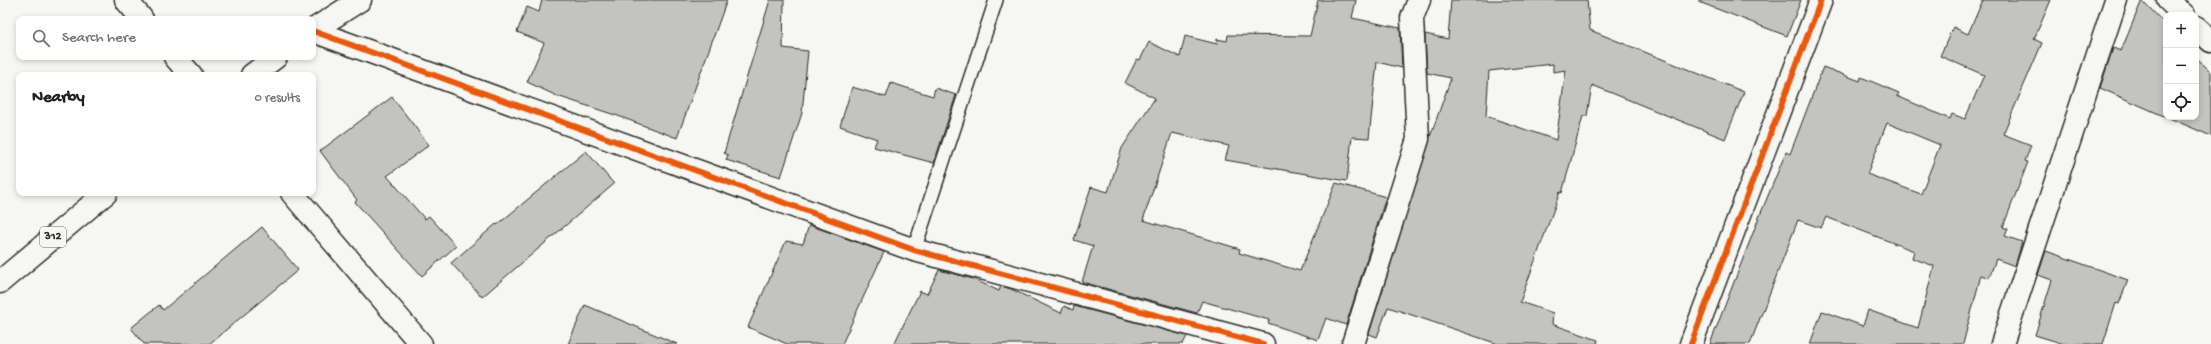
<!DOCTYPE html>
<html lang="en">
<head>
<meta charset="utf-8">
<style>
	body { margin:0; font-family:"Gochi Hand",sans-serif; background:#f6f6f6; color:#202124 }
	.controls { position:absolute; right:12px; top:12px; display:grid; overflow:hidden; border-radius:8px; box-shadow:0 2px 6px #0003 }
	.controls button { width:36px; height:36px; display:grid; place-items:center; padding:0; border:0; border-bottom:1px solid #e0e0e0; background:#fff; color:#202124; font:20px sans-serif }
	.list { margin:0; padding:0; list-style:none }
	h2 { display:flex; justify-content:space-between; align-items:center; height:52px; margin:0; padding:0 16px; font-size:17px }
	h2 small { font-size:13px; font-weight:400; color:#757577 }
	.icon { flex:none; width:22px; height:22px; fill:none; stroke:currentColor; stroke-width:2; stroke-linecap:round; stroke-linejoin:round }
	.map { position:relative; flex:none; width:2211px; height:344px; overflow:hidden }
	.search { position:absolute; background:#fff; box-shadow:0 2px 6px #0003; left:16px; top:16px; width:300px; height:44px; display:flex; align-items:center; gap:10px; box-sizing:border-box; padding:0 14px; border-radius:8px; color:#757577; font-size:15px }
	.panel { position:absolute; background:#fff; box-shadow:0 2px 6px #0003; left:16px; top:72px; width:300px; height:124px; border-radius:8px }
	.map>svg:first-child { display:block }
</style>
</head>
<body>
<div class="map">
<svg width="2211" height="344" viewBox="0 0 2211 344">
	<rect width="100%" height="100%" fill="#f6f6f2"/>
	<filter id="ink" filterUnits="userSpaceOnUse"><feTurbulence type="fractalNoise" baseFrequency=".025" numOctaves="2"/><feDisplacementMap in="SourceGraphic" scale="8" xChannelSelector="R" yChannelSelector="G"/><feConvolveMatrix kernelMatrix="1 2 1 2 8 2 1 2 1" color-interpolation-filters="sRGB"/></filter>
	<g filter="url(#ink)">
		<g fill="#c3c3c0" stroke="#2b2b2b" fill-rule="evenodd">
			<polygon points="542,0 727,0 677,138 618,116 557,96 527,82 544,43 517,32 527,7 539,12"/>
			<polygon points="770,0 784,0 783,48 808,51 802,113 781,177 726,160 728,155 724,153"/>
			<polygon points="1318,0 1356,0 1352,18 1400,28 1402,68 1377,62 1369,138 1352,137 1347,181 1225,160 1229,146 1172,133 1143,220 1240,249 1239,253 1300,271 1336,183 1386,197 1346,325 1326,318 1318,340 1268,323 1269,320 1202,301 1197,313 1082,282 1093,246 1074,240 1091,187 1108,192 1122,148 1155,98 1125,83 1137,59 1140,60 1149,42 1180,57 1185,36 1217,44 1217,39 1227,41 1228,35 1310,36"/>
			<path d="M1451 0H1587L1590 30 1744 92 1725 139 1592 85 1587 116H1583L1562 193 1560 192 1520 302 1553 313 1552 324 1598 340 1597 344H1498L1388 307 1377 337 1369 334 1430 137 1451 78 1427 73 1425 34 1448 39ZM1553 64V72L1566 70 1556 140 1486 116 1489 71Z"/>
			<polygon points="1699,0 1801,0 1787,36 1699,2"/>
			<path d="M1983 0H2051L2034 39 2042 43 2003 134 2031 145 2025 161 2028 162 2003 227 2008 229 2005 236 2022 242 2015 266 1996 259 1989 278 1981 275 1963 344H1810L1822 311 1863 326 1868 310 1918 328 1934 266 1912 258 1914 251 1826 217 1821 228 1798 220 1750 344H1710L1758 220 1786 152 1790 154 1823 67 1860 81 1861 77 1899 93 1897 96 1950 119 1952 114 1965 119 1984 75 1940 56 1953 27 1968 34ZM1887 123 1940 145 1921 194 1867 174Z"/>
			<polygon points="2142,0 2166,25 2166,117 2100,88 2113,48 2121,51"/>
			<polygon points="2196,57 2211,72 2211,136 2167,117 2196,117"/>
			<polygon points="891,83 933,96 935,88 956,95 934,163 874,147 877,139 840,126 852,87 886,97"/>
			<polygon points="392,97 429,145 387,176 425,219 429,216 456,246 422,276 355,202 357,200 320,151"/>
			<polygon points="586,151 614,184 482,297 451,263 496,224 497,225"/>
			<polygon points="809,225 884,252 842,344 787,344 748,327 786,241 803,244"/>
			<polygon points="262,227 298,270 209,344 144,344 131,328 159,305 163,310"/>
			<polygon points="2046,251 2128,280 2119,304 2116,303 2103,344 2064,344 2035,335 2052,280 2038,275"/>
			<polygon points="939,270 973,279 999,291 1001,286 1011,289 1061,313 1064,306 1073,310 1074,306 1187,336 1183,344 894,344 920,291 927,294"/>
			<polygon points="585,305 677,344 568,344"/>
		</g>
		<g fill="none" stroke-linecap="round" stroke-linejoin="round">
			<g stroke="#2b2b2b" stroke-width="16">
				<polyline id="service" points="914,250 996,0"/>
			</g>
			<g stroke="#2b2b2b" stroke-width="25">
				<g id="minor">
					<polyline points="2168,0 2184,15"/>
					<polyline points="2196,27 2211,41"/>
					<polyline points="313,31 914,250 1263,344"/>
					<polyline points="1353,344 1418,139 1412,18 1419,0"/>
					<polyline points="1691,344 1821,0"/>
					<polyline points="2002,344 2116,0"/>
				</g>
			</g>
			<g stroke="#2b2b2b" stroke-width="25">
				<g id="tertiary">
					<polyline points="126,0 142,19"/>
					<polyline points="175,57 191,75"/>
					<polyline points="292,193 421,344"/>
				</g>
			</g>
			<g stroke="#2b2b2b" stroke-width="25">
				<g id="trunk">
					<polyline points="313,30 360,0"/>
					<polyline points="252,75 276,57"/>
					<polyline points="0,282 106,193"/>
				</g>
			</g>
			<use href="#service" stroke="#f6f6f2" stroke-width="13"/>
			<use href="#minor" stroke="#f6f6f2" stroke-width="22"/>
			<use href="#tertiary" stroke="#f6f6f2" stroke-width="22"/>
			<use href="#trunk" stroke="#f6f6f2" stroke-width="22"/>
			<g stroke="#f6f6f2" stroke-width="8">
				<g id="cycleway">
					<polyline points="313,31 914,250 1263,344"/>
					<polyline points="1691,344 1821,0"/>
				</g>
			</g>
			<use href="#cycleway" stroke="#e8590c" stroke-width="6"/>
		</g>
	</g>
	<g text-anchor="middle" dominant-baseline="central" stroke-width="3.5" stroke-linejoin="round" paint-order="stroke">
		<rect fill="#f6f6f2" stroke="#686867" stroke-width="1" x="40" y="227" width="26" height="20" rx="3"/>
		<g font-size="12" font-weight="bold" fill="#2b2b2b">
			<text x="53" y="237">312</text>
		</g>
	</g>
</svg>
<div class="controls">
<button>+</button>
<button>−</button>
<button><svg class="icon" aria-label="locate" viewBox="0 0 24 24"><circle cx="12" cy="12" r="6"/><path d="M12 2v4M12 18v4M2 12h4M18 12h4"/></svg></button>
</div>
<div class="search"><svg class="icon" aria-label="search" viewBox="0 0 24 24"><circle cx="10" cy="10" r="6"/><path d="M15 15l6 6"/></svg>Search here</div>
<section class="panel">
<h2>Nearby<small>0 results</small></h2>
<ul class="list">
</ul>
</section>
</div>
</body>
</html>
